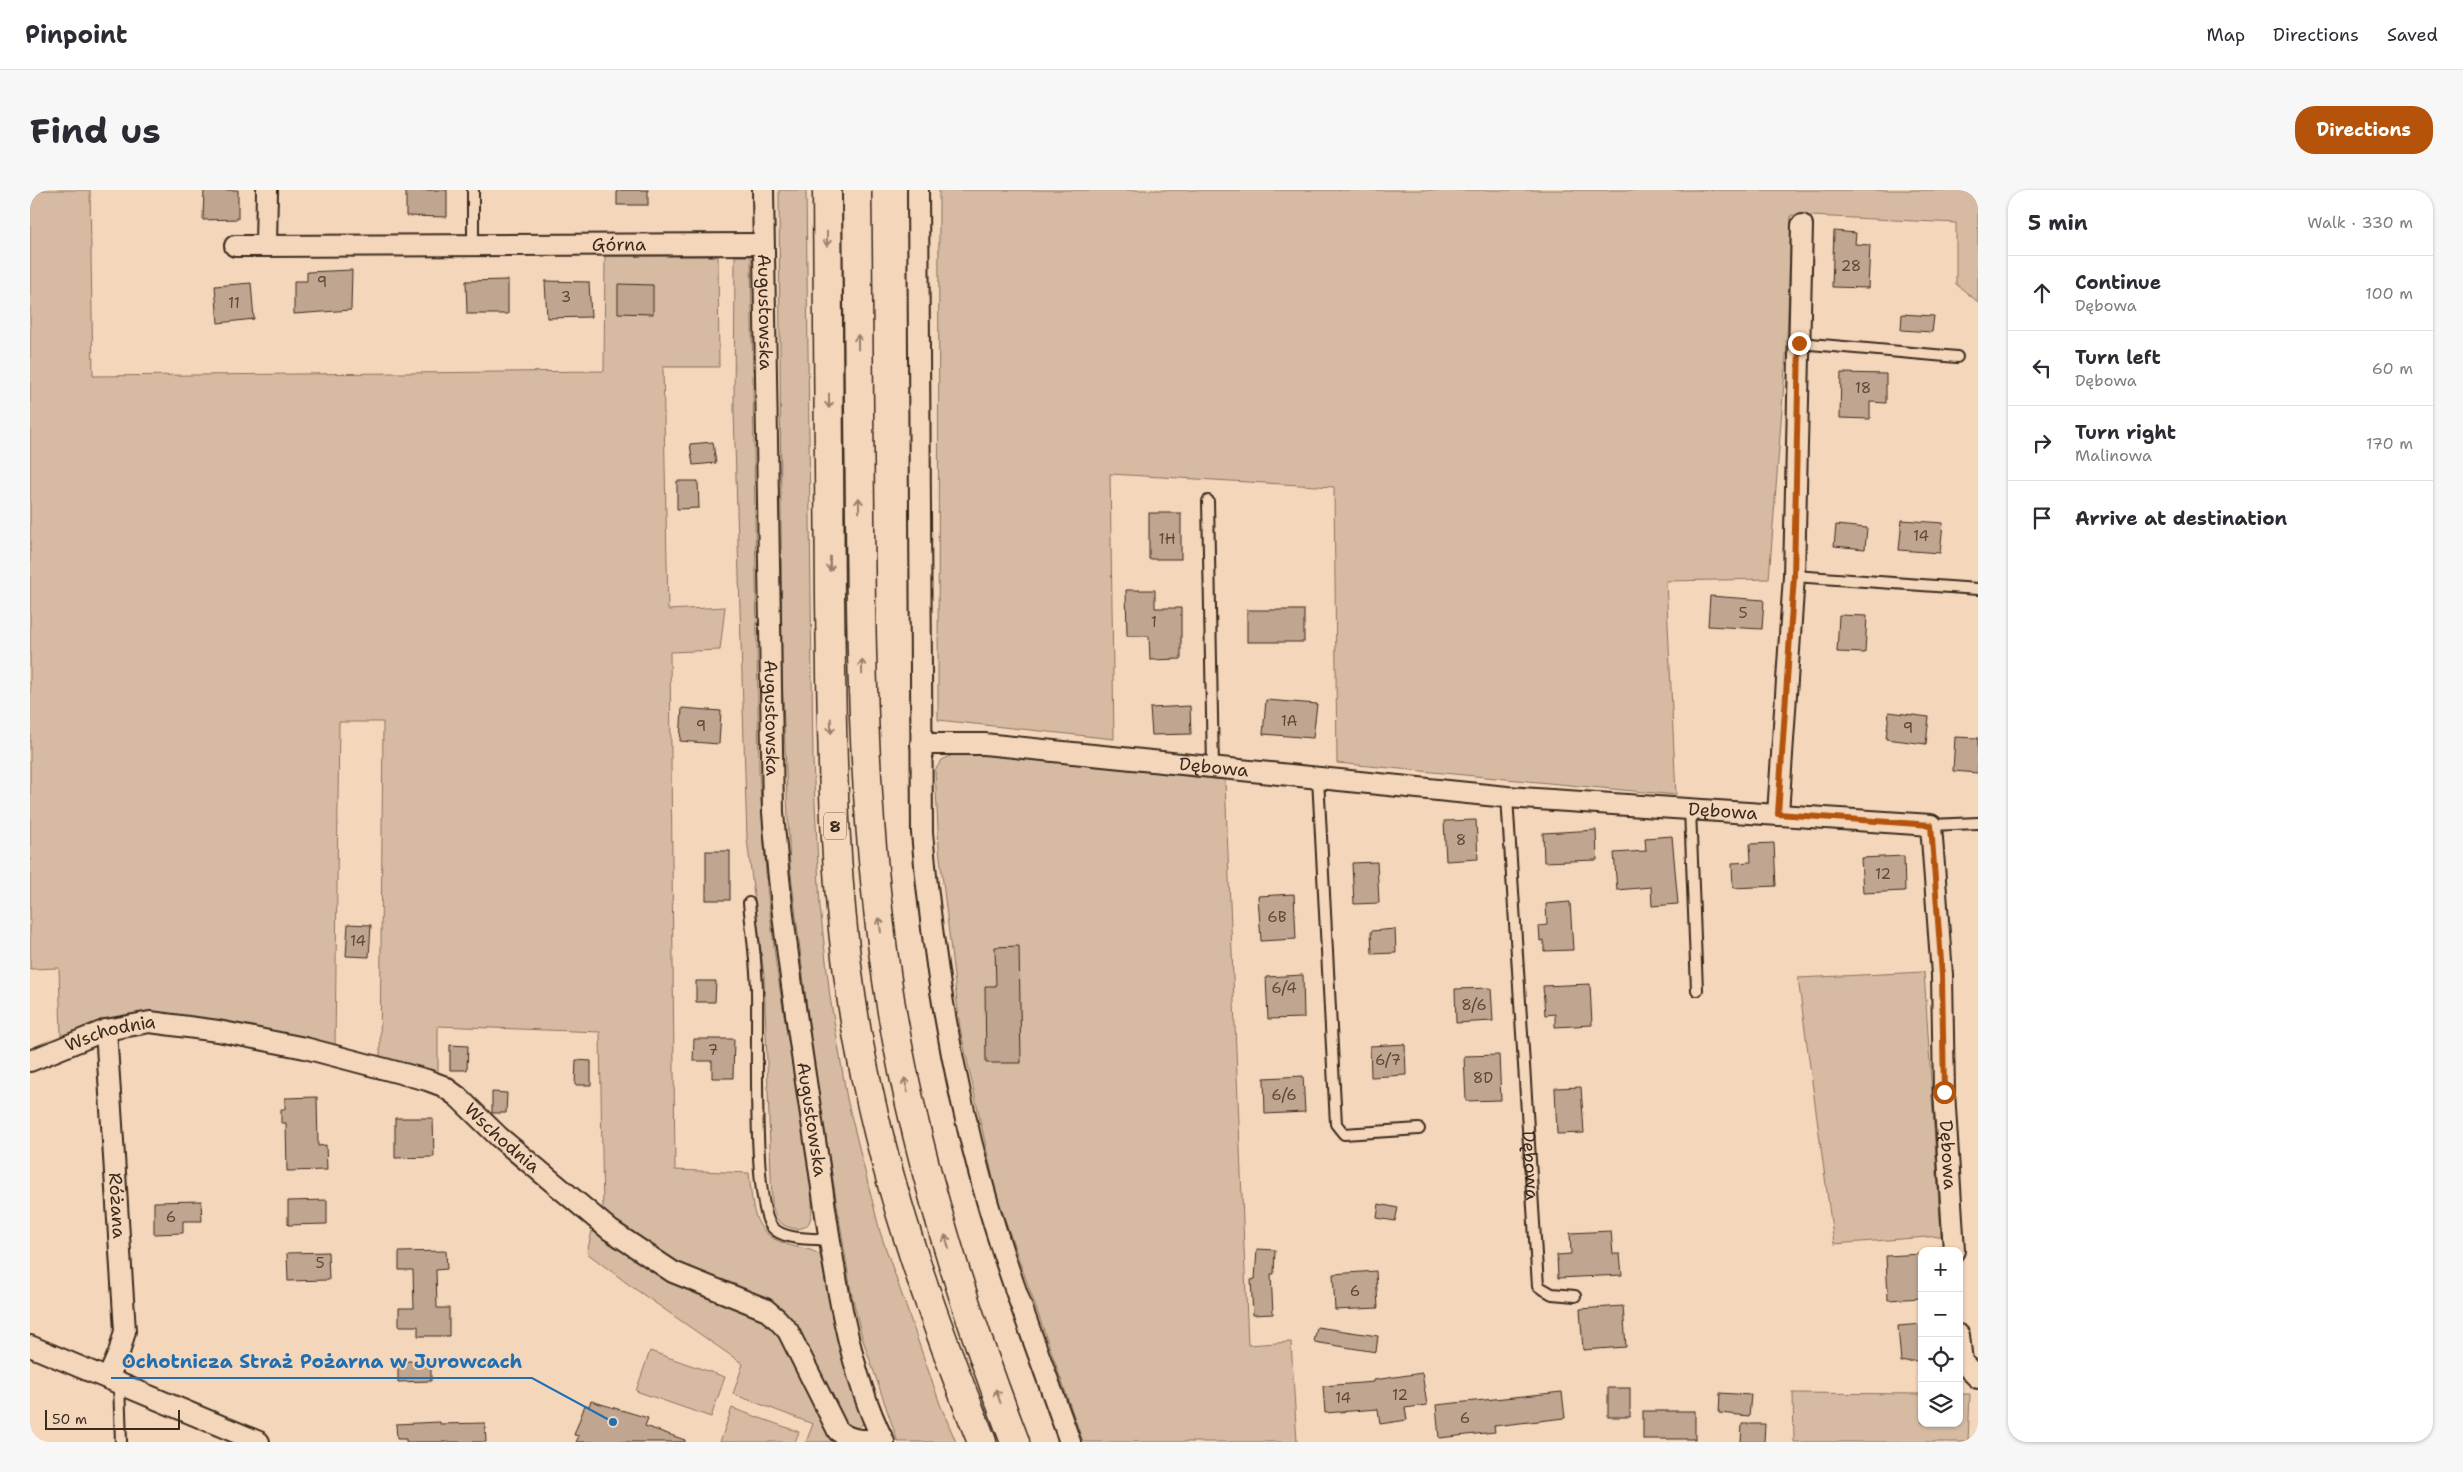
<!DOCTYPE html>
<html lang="en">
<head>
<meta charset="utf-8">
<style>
	body { margin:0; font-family:"Shantell Sans",sans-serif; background:#f7f7f7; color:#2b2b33 }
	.controls { position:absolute; right:15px; bottom:15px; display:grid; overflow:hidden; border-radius:10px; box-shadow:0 1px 4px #0004 }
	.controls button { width:45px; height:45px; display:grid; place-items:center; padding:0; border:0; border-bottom:1px solid #e1e1e2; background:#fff; color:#2b2b33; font:25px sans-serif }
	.scale { position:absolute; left:15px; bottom:12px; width:135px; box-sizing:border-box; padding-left:5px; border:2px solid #3b2a1e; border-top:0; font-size:14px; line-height:18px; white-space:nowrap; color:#3b2a1e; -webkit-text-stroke:4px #f4d7bb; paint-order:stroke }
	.stop { position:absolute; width:15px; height:15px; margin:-11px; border:4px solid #b45309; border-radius:50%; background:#fff }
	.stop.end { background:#b45309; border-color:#fff; box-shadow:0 1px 5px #0008 }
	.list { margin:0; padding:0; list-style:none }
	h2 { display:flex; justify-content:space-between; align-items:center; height:65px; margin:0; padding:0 20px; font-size:21px }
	h2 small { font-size:16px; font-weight:400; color:#7c7c81 }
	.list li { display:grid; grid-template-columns:32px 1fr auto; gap:15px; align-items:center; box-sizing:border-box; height:75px; padding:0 20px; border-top:1px solid #e1e1e2 }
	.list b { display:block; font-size:19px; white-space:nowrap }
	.list p { margin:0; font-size:16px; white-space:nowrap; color:#7c7c81 }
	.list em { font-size:16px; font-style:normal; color:#7c7c81 }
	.icon { flex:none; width:28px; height:28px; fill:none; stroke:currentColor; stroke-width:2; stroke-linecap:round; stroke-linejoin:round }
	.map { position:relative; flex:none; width:1948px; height:1252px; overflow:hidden; border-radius:20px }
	header { display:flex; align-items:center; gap:30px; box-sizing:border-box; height:70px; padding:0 25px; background:#fff; border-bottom:1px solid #e1e1e2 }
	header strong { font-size:24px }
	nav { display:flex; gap:28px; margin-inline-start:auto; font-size:18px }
	.intro { display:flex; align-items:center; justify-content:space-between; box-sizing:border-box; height:120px; padding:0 30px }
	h1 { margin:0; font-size:35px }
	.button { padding:12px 22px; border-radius:20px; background:#b45309; color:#fff; font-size:18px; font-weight:700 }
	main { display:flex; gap:30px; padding:0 30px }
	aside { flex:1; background:#fff; border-radius:20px; box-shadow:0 1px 4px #0004 }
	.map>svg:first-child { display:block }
</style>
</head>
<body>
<header>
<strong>Pinpoint</strong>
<nav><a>Map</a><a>Directions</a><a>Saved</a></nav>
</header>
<div class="intro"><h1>Find us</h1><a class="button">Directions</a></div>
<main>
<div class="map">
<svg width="1948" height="1252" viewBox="0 0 1948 1252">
	<rect width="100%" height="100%" fill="#f4d7bb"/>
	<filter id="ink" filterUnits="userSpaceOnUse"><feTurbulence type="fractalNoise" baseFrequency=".02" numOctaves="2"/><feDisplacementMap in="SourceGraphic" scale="10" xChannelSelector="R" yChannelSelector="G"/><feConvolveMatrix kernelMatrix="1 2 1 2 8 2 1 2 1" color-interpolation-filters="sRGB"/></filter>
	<g filter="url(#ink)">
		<g fill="#d6bba2" stroke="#887260">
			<path d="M0 0H60L63 186 574 181 575 66H688L689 177H633L638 420 695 417 690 460 640 462 645 980 719 983C723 1015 720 1042 756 1054 769 1059 779 1057 790 1065L804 1134 819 1188 833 1229V1234C826 1240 823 1239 815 1235L766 1135C738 1102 689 1094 651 1077 628 1066 595 1039 573 1023L570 842 408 836V884L350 869 353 532H309L305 857 259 845 121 822 75 829 31 846 29 778 0 779Z"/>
			<polygon points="749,0 776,0 783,571 790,717 800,807 817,909 850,1042 910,1214 926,1252 868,1252 832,1147 821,1101 783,868 760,676 752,487"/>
			<polygon points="909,0 1948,0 1948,112 1926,94 1926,33 1761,25 1757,153 1739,389 1636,391 1646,605 1307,573 1304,297 1080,284 1084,549 908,530"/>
			<path d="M705 66H721L729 582 737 697 746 774 782 998C782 1008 783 1020 780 1030 776 1044 754 1039 747 1029 745 1025 743 1018 742 1014L734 786 717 649 704 221Z"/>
			<polygon points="929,562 1195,590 1218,1155 1261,1152 1267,1252 1053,1252 967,1007 930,838 909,658 905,580 912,570"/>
			<polygon points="1894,782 1911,1046 1804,1054 1768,788"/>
			<polygon points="562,1041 639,1089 733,1129 746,1140 807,1252 776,1252 783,1234 703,1204 713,1174 598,1094 557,1063"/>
			<polygon points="620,1161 695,1187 681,1227 606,1201"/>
			<polygon points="1763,1203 1892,1204 1892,1233 1929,1233 1929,1204 1940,1204 1938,1252 1764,1252"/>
			<polygon points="702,1218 769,1242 765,1252 690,1252"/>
		</g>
		<g fill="#c0a690" stroke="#3b2a1e">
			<polygon points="174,0 208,0 208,29 173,30"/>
			<polygon points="376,0 417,0 417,27 376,26"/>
			<rect x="587" y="0" width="31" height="15"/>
			<polygon points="1804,41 1826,43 1825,54 1840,55 1838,98 1802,97"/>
			<polygon points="322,80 321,120 264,124 264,91 277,91 277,82"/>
			<polygon points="478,90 478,124 437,124 436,91"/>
			<polygon points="515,91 559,92 561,127 517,128"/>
			<polygon points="221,93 224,129 188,133 185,96"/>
			<polygon points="588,94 623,95 623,124 588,123"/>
			<polygon points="1872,124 1904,126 1902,142 1871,140"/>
			<polygon points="1811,183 1856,184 1856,213 1840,212 1840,229 1810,228"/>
			<polygon points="683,252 686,273 663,275 660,254"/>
			<polygon points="647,291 668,291 669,318 647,319"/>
			<rect x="1119" y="323" width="32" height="46"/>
			<polygon points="1872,330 1913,333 1910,363 1869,360"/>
			<polygon points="1806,335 1837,338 1835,359 1804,356"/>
			<polygon points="1096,400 1125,400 1125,418 1151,418 1151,469 1120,470 1119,446 1097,446"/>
			<polygon points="1680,406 1734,410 1732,439 1678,436"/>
			<rect x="1217" y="420" width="57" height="32"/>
			<polygon points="1809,425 1837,426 1835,463 1807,462"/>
			<polygon points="1236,510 1287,514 1283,548 1233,544"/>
			<polygon points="1160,516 1161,544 1122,545 1120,518"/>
			<polygon points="652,518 691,521 689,554 650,551"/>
			<polygon points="1859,522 1899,527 1896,554 1856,549"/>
			<polygon points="1925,547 1948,548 1948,583 1923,581"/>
			<polygon points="1446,630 1448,669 1416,671 1414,631"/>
			<polygon points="1566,640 1567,670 1514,672 1513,643"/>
			<polygon points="1642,646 1648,714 1622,716 1621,697 1587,700 1584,663 1616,661 1615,648"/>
			<polygon points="1744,653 1746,696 1703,698 1702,673 1721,672 1720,654"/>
			<rect x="676" y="661" width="24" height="49"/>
			<polygon points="1874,666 1875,701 1833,703 1831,668"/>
			<polygon points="1347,672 1349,713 1324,714 1322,673"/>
			<polygon points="1264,704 1266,749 1231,751 1228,706"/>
			<polygon points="1540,712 1543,760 1514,761 1514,750 1510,751 1509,736 1517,735 1516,714"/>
			<polygon points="318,734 341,735 339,767 316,766"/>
			<polygon points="1365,739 1366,763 1342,764 1341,741"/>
			<polygon points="989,756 991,873 956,873 955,796 966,796 965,757"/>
			<polygon points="1273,785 1274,828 1238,829 1236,787"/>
			<polygon points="666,791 686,791 685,812 666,812"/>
			<polygon points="1560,794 1562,835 1525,837 1525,824 1515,825 1513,796"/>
			<polygon points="1461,798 1463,831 1426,833 1425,799"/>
			<polygon points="664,849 704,849 703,888 682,888 682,871 663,871"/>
			<polygon points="1375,854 1376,885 1341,887 1340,856"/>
			<polygon points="420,855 438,856 437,880 420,880"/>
			<polygon points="1469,865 1471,910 1436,911 1434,866"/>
			<polygon points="546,870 561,871 561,895 545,895"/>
			<polygon points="1273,886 1275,922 1235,924 1234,888"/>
			<polygon points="1551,897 1554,943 1527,944 1525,898"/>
			<polygon points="462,902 477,903 476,923 462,923"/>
			<polygon points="287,907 288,956 296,955 297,980 257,981 256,933 251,933 251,919 255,919 255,908"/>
			<polygon points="365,928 403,928 404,967 365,968"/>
			<polygon points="297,1010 297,1034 258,1035 258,1011"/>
			<polygon points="171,1011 172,1031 153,1031 153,1043 124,1044 124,1012"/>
			<polygon points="1349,1014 1368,1018 1365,1031 1347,1028"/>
			<polygon points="1581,1041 1583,1064 1590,1064 1592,1085 1528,1088 1527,1065 1541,1064 1540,1043"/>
			<polygon points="1227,1059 1245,1060 1244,1084 1241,1084 1243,1124 1223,1125 1221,1090 1225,1089"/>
			<polygon points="416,1061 417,1079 406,1080 407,1118 419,1118 419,1146 388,1146 388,1136 369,1136 369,1118 384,1118 383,1080 369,1080 369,1062"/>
			<polygon points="298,1062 299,1090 258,1091 257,1063"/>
			<polygon points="1892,1064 1892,1108 1858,1110 1856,1066"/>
			<polygon points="1346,1081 1348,1118 1305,1120 1303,1084"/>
			<polygon points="1593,1116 1596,1157 1553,1160 1550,1119"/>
			<polygon points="1892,1134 1892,1170 1871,1172 1868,1136"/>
			<polygon points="1287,1137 1348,1146 1346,1162 1284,1152"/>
			<polygon points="368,1171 401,1171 401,1191 368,1192"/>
			<polygon points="1392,1183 1397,1215 1375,1218 1377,1230 1350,1234 1348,1219 1295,1223 1293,1196 1344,1192 1344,1190"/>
			<rect x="1578" y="1198" width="22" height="29"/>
			<polygon points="1532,1202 1535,1228 1464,1236 1465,1242 1409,1248 1406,1215"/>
			<polygon points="1690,1203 1721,1205 1719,1226 1689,1223"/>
			<polygon points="561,1211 618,1228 615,1236 655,1250 655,1252 546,1252 549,1246 544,1245 555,1215 559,1216"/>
			<rect x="1613" y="1221" width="52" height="28"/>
			<polygon points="410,1232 410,1234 455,1233 456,1252 376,1252 376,1249 367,1249 366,1234"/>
			<polygon points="1712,1234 1735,1234 1734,1252 1711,1252"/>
		</g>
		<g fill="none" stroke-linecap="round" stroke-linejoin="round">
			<g stroke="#3b2a1e" stroke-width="14">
				<g id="service">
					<polyline points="443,0 443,56"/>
					<polyline points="1769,153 1927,167"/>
					<polyline points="1178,311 1183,578"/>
					<polyline points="1764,386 1948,399"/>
					<polyline points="1288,588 1306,934 1314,944 1389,939"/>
					<path id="s1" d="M1477 607 1508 1096 1522 1104 1545 1106"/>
					<polyline points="1660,619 1667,800"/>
					<polyline points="1901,635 1948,633"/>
					<path d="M719 713C722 741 726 771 727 800 728 839 722 1015 742 1037 754 1051 783 1048 800 1050"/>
					<polyline points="89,1193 91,1252"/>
				</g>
			</g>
			<g stroke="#3b2a1e" stroke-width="24">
				<g id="minor">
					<path id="s2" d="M733 0 743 622C752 739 770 854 788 970 801 1058 814 1173 854 1252"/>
					<path d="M888 0 892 643C902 763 920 877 952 993 976 1081 1010 1166 1040 1252"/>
					<path id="s3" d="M205 56 733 54"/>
					<polyline points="236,56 237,0"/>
					<path id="s4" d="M891 554H954L1477 607 1901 635 1912 785 1914 902 1924 1061"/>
					<polyline points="1748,624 1764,386 1772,35"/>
					<path id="s5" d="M76 840 95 1141 89 1163 78 1188"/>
					<path id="s6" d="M0 871 76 840 120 832 188 841 275 858 397 890 413 896 428 907 469 947 580 1040 643 1082 735 1119 747 1129 758 1141 808 1241C823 1252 834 1251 852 1248"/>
					<polyline points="1929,1145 1932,1172 1948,1188"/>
					<polyline points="0,1156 229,1252"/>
				</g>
			</g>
			<g stroke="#3b2a1e" stroke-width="31">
				<g id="trunk">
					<path d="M797 0C798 136 799 273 800 409 802 554 802 700 827 843 852 985 899 1119 952 1252"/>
					<path d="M827 0C828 109 829 217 830 326 831 490 835 654 861 816 885 965 931 1111 985 1252"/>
				</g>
			</g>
			<use href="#service" stroke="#f4d7bb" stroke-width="10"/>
			<use href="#minor" stroke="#f4d7bb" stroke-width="20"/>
			<use href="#trunk" stroke="#f4d7bb" stroke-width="28"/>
		</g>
		<defs><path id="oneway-shaft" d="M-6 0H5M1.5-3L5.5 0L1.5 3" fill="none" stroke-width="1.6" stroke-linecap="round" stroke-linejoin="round" transform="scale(1.25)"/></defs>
		<g stroke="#98806c">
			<use href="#oneway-shaft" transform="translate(797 49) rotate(90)"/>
			<use href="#oneway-shaft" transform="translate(828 152) rotate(-91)"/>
			<use href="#oneway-shaft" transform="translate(799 211) rotate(90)"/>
			<use href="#oneway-shaft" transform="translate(829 315) rotate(-91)"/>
			<use href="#oneway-shaft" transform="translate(800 374) rotate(90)"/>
			<use href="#oneway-shaft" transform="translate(832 477) rotate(-91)"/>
			<use href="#oneway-shaft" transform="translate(801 536) rotate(88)"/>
			<use href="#oneway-shaft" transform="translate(850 735) rotate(-97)"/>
			<use href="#oneway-shaft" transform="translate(876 895) rotate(-103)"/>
			<use href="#oneway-shaft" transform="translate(917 1052) rotate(-106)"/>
			<use href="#oneway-shaft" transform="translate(968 1206) rotate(-110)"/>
		</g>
	</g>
	<g fill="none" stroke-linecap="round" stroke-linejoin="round" filter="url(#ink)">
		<polyline stroke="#b45309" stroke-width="6" points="1769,153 1764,386 1748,624 1901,635 1912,785 1914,902"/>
	</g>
	<g text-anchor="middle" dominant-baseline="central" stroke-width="4" stroke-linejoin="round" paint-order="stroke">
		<g font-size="15" fill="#5c493a">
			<text x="1821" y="76">28</text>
			<text x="292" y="92">9</text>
			<text x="536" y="107">3</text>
			<text x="204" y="113">11</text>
			<text x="1833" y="198">18</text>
			<text x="1891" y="346">14</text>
			<text x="1137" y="349">1H</text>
			<text x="1713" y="423">5</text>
			<text x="1124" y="432">1</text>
			<text x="1259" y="531">1A</text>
			<text x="671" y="536">9</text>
			<text x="1878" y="538">9</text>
			<text x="1431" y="650">8</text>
			<text x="1853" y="684">12</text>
			<text x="1247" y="727">6B</text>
			<text x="328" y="751">14</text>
			<text x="1254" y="798">6/4</text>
			<text x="1444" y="815">8/6</text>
			<text x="683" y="860">7</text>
			<text x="1358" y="870">6/7</text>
			<text x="1453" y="888">8D</text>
			<text x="1254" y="905">6/6</text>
			<text x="141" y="1027">6</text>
			<text x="290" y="1073">5</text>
			<text x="1325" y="1101">6</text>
			<text x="1370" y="1205">12</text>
			<text x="1313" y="1208">14</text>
			<text x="1435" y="1228">6</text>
		</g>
		<rect fill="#f4d7bb" stroke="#725e4d" stroke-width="1" x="794" y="622.5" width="22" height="27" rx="4"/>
		<g font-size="16" font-weight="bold" fill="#3b2a1e">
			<text x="805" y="636">8</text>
		</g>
		<g font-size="18" fill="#3b2a1e" stroke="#f4d7bb">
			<text stroke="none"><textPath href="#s3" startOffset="384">Górna</textPath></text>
			<text stroke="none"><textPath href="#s2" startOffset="122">Augustowska</textPath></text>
			<text stroke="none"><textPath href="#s2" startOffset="528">Augustowska</textPath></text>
			<text stroke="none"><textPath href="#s4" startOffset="294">Dębowa</textPath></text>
			<text stroke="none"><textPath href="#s4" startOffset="805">Dębowa</textPath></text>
			<text stroke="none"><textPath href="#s6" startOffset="86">Wschodnia</textPath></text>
			<text stroke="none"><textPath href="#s2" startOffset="932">Augustowska</textPath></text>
			<text stroke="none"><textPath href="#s6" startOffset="506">Wschodnia</textPath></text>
			<text stroke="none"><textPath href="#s4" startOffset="1344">Dębowa</textPath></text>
			<text stroke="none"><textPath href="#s1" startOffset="369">Dębowa</textPath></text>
			<text stroke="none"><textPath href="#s5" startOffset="176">Różana</textPath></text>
		</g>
	</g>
	<path fill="none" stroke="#1f6fb2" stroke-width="2" d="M583 1232L502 1188H81"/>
	<circle fill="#1f6fb2" stroke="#f4d7bb" stroke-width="2" cx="583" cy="1232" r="5"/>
	<g font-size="19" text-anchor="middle" font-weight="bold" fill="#1f6fb2" stroke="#f4d7bb" stroke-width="4" stroke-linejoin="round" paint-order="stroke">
		<text x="292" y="1178">Ochotnicza Straż Pożarna w Jurowcach</text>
	</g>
</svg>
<div class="controls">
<button>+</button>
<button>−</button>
<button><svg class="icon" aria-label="locate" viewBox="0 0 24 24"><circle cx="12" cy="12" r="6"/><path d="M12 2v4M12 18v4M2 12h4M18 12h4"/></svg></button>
<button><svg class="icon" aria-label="layers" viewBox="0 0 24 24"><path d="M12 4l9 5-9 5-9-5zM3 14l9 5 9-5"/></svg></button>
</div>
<div class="scale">50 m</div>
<div class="stop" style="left:1914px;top:902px"></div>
<div class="stop end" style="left:1769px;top:153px"></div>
</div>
<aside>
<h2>5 min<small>Walk · 330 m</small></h2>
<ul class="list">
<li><svg class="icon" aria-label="ahead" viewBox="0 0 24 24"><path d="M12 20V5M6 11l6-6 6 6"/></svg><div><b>Continue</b><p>Dębowa</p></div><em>100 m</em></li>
<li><svg class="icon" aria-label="left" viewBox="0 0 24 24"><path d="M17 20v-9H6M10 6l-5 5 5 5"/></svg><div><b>Turn left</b><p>Dębowa</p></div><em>60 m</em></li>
<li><svg class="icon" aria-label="right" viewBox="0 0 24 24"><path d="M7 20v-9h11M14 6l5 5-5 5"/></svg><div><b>Turn right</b><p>Malinowa</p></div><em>170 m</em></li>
<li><svg class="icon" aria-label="arrive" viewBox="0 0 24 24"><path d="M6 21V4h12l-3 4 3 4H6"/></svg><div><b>Arrive at destination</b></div></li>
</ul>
</aside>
</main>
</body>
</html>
